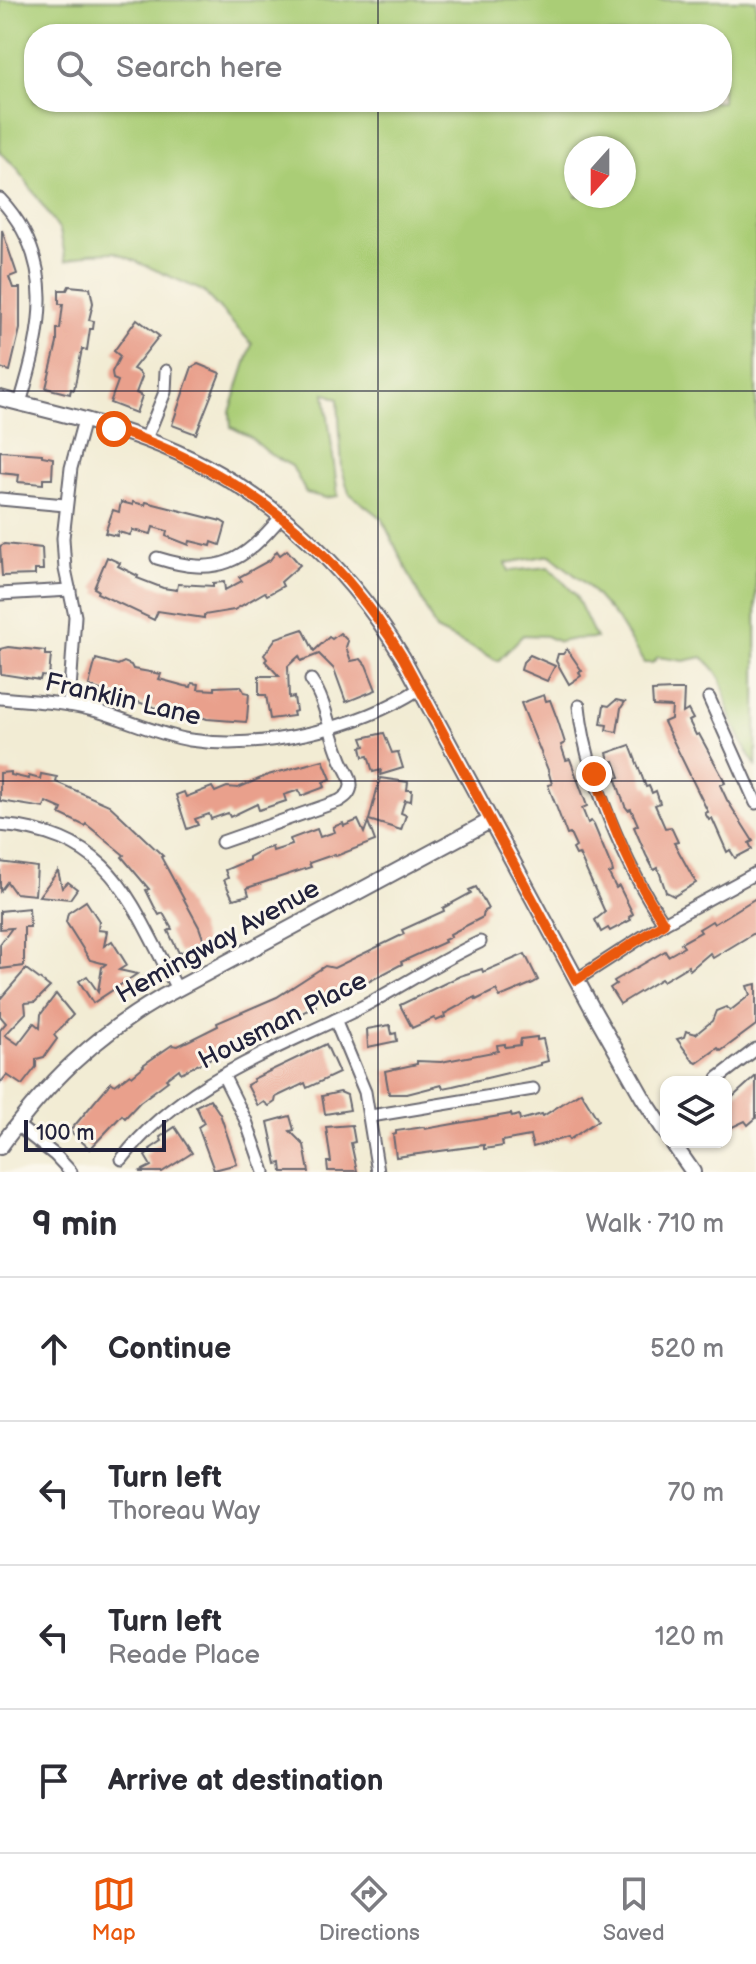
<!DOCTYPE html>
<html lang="en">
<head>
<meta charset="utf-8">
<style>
	body { margin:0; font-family:"Balsamiq Sans",sans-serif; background:#f7f7f7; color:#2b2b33 }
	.controls { position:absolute; right:24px; bottom:24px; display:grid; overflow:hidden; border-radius:16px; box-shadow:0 2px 6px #0004 }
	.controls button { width:72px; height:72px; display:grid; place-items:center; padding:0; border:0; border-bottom:2px solid #e1e1e2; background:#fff; color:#2b2b33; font:40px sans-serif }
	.compass { position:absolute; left:564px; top:136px; width:72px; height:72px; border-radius:50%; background:#fff; box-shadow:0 2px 6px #0004; rotate:201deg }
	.scale { position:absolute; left:24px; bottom:20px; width:142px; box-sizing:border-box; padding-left:8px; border:4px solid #22223b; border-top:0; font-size:22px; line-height:28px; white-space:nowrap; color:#22223b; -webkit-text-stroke:6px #fbf7ec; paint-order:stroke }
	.stop { position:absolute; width:24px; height:24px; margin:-18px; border:6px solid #ea580c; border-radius:50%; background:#fff }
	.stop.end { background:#ea580c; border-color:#fff; box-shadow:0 2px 8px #0008 }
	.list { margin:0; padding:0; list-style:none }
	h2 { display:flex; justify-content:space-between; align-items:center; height:104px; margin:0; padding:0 32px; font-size:34px }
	h2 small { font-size:26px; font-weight:400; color:#7c7c81 }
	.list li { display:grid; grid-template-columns:52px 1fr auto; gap:24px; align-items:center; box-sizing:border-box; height:144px; padding:0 32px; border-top:2px solid #e1e1e2 }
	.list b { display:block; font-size:30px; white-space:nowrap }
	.list p { margin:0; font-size:26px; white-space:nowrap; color:#7c7c81 }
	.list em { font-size:26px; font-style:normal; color:#7c7c81 }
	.icon { flex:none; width:44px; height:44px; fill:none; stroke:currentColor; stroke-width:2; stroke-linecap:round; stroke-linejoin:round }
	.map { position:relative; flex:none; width:756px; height:1172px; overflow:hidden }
	.search { position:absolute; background:#fff; box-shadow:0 2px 6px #0004; left:24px; right:24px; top:24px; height:88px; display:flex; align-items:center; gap:20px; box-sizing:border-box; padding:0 28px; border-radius:32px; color:#7c7c81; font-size:30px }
	.sheet { height:680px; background:#fff }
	nav { display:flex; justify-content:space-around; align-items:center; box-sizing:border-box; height:112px; border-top:2px solid #e1e1e2; background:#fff; font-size:22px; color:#7c7c81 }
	nav a { display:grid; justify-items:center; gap:4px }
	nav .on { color:#ea580c }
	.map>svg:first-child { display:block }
</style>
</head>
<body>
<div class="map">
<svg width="756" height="1172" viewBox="0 0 756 1172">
	<rect width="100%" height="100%" fill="#fbf7ec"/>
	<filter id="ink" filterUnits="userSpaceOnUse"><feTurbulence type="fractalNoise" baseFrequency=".0125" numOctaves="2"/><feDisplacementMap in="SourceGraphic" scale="16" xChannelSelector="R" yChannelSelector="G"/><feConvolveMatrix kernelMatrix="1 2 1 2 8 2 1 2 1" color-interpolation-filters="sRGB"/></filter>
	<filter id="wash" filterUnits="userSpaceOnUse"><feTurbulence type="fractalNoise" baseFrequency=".006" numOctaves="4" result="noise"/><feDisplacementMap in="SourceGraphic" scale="32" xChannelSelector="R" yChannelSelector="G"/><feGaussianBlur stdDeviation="1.8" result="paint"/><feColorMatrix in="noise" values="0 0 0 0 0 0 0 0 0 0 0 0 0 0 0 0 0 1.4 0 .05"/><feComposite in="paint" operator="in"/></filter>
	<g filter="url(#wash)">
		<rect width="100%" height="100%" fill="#f2ecd4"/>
		<path fill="#aacd76" stroke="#667858" stroke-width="2" fill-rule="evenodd" d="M0 0H756V766C747 752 738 735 732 720 721 690 730 681 702 657L684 661 658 657 652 663H644L616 618 587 585 550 555 506 563 509 571 549 567 575 594 596 638 574 639 559 642 546 636 523 635 498 661 436 630 382 519 349 493 342 469 338 399 325 393 338 496 326 498 306 493 292 466 271 455 249 436 231 427 230 412 252 344 203 291 115 252 90 253 66 261 60 231 17 168 0 152ZM34 34H722V102H34ZM576 148H624V196H576Z"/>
		<g id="blocks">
			<g fill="#e9a08c">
				<polygon points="2,230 17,274 9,277 13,288 20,288 20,329 10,371 0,368"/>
				<polygon points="69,286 90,288 93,303 89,320 94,321 93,329 90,329 87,350 82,349 74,390 71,389 70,394 46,388 57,343 57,329 60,329 63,304 59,304 59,290 67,290"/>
				<polygon points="137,319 159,336 133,369 139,372 142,377 136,393 142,396 136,413 110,403 118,381 113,379 112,372 120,356 114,351"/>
				<polygon points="198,364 220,373 196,434 172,425 192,367"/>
				<polygon points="0,451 42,454 42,456 53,458 52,479 43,479 43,484 18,482 19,475 0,473"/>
				<polygon points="121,502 133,505 133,502 145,505 146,502 221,521 226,524 220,545 212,542 211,546 190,541 189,545 166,536 167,531 153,527 151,534 133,530 130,535 118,532 117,536 105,533 113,510 119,512"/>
				<polygon points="4,544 42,548 43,570 35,570 35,575 2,576 0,546"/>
				<polygon points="287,550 300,565 281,582 283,586 267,595 265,592 234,610 204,615 204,618 158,611 154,620 97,593 98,590 94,588 107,557 120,563 118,566 138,576 137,578 163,588 177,590 178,584 213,586 213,583 224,582 225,590 242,581 239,577 270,560 277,551 280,555"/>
				<polygon points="303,629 314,651 329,637 332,639 340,633 348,641 346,647 351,661 361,659 366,665 376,690 346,702 334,669 319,654 301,661 299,656 288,666 289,698 294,697 296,711 293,712 294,716 270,719 266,695 259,695 259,676 279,676 265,661 267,659 264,655 276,638"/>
				<polygon points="8,647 45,651 45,655 51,655 49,677 41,676 40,680 1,674 0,649"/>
				<polygon points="567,649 582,671 579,672 581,676 569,684 556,661 558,654 563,654"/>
				<polygon points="530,655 555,666 547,681 521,670 523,662"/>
				<polygon points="96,659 118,665 124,662 131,665 133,669 161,674 159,679 185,686 191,687 192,683 199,684 198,689 215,690 215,687 241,686 244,692 249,693 247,719 246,722 207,719 193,714 192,717 172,713 94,688 89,685"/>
				<polygon points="673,690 684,690 683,713 688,710 693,719 689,721 696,735 699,734 723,778 725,783 720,785 727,800 753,841 749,843 752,849 735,858 730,850 727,852 712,818 709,820 705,813 708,812 664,722 671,719 672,707 653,706 652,691"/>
				<polygon points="544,695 546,701 550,700 558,721 565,743 561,745 566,760 570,759 587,806 582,808 588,823 591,821 594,825 612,868 613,872 609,874 616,888 619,886 633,914 629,917 631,920 610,931 608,928 601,932 595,920 605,912 579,854 576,855 573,849 576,847 570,834 567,835 564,827 548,785 552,784 548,770 521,703"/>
				<polygon points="616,700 625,702 621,708 617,732 606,730 607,725 601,724 604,705 609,706"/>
				<polygon points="384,733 392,753 398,752 403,768 380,775 381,770 373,772 368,756 363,757 361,747 365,746 362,738"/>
				<polygon points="630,745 646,787 649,786 652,793 656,791 660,803 655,805 665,828 671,827 678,842 674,843 696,883 674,896 666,892 658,868 654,870 646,855 634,827 638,825 631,809 628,810 625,806 617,783 616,778 620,777 614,761 610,762 607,753"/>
				<polygon points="323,760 331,779 323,782 325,787 301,796 299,790 284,795 286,801 259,810 257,804 230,817 228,813 211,819 209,814 195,819 198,825 187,829 176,795 184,792 186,797 212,787 215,792 227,787 238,788 268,775"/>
				<polygon points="11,772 11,775 29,779 29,776 40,779 41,774 57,777 56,782 109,805 122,817 163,856 161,857 199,927 206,947 188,958 184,951 179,953 168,931 172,929 163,913 159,915 154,906 146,890 149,889 122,857 124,855 86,824 85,826 60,814 62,809 46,802 44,808 0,801 0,773"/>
				<polygon points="380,778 408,782 407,790 412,790 411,801 405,800 401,813 406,815 401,830 369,820"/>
				<polygon points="358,820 364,833 368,822 375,841 336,856 335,854 309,863 311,867 247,888 249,895 233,899 224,880 228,878 225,870 249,860 249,857 262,850 272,847 273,851 292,845 290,839 317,829 320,837 335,832 333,827 343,823 344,826"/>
				<polygon points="0,862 37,867 35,895 15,893 7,882 0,891"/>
				<polygon points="58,871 62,888 68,882 77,889 70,899 39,896"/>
				<polygon points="476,887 488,909 484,911 483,917 450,934 451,937 444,940 445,942 401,962 402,964 351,991 349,988 332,996 330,994 314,1002 316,1006 181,1073 179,1069 166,1079 168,1081 140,1102 125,1118 122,1115 90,1149 70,1131 111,1082 115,1085 130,1074 132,1076 144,1066 143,1065 172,1045 178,1046 218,1026 217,1023 277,997 325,966 334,968 404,934 402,930 444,911 443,908 471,893 469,890"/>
				<polygon points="756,898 756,932 713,958 710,953 690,970 688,966 663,981 661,979 620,1004 610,988 616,984 614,981 665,951 668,956 684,947 681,943 701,932 699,929 704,926 712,921 714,924"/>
				<polygon points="86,901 99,921 98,930 107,931 104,946 112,941 127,965 119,970 137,974 93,1003 79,981 87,976 98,992 102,967 106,964 90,960 66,922 68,913"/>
				<polygon points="29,908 30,927 24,927 24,966 0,969 0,944 12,928 0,929 0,911"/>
				<polygon points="525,954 538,980 533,983 500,997 496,990 476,1000 475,997 444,1014 445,1017 436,1021 434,1018 412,1028 400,1005 460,976 482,969 483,972"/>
				<polygon points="26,969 50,987 35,1002 25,1003 26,1013 5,1035 18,1044 34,1023 40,1028 41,1014 56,994 73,1015 54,1035 57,1039 44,1057 36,1059 36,1067 22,1085 7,1075 0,1083 0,1030 6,1023 0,1016 0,999"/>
				<polygon points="756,984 756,1025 721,1051 718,1048 697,1063 693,1061 677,1039 684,1037 686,1031 696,1034 712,1021 716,1011 726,1007 731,1010 750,995 747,986"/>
				<polygon points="390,1025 392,1034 396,1033 397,1041 368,1047 367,1029"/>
				<polygon points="537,1037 537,1040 543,1039 548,1061 541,1063 541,1065 453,1086 443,1088 442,1085 407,1094 389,1094 385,1071 417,1064 417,1061 441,1062 498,1051 497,1045 505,1044 505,1047 520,1045 521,1039"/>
				<polygon points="326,1044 339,1073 307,1088 305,1083 276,1097 275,1102 269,1106 264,1102 258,1106 247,1085 254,1081 253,1079"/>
				<polygon points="756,1076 756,1118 748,1125 745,1121 726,1130 726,1103"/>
				<polygon points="340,1092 347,1095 350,1110 325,1114 322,1096"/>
				<polygon points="581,1092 598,1120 569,1140 568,1137 533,1147 530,1136 502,1141 503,1146 484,1149 484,1145 396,1157 393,1135 396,1134 396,1131 424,1127 425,1129 511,1114 512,1117 519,1115 520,1120 542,1114 543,1116"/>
				<polygon points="210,1099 220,1114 237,1164 214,1170 198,1127 204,1123 196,1106"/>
				<polygon points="290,1116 294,1130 290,1131 304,1145 309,1172 282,1172 281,1163 277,1164 268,1122"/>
				<polygon points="352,1125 355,1142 351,1143 357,1171 328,1171 327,1162 331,1162 326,1127"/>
				<polygon points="175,1127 192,1153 162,1172 139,1172 151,1166 145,1156 151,1151 150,1149 162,1141 160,1137"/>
			</g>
		</g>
	</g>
	<g filter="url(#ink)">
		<use href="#blocks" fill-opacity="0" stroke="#6b6971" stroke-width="2"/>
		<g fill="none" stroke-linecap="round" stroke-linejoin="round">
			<g stroke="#6b6971" stroke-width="15">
				<g id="street">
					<path d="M0 199C58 261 42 330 20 403"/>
					<polyline points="146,439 165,392 166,371"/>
					<polyline points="0,499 65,505"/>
					<path d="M157 558C219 577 242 563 282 516"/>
					<polyline points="0,594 70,590"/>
					<path d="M0 698C32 701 65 702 97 711 128 720 159 735 190 740 262 751 359 728 419 689"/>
					<polyline points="709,698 756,803"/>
					<polyline points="69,705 75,616 65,569 63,538 71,468 84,420"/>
					<path d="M579 706C585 773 626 868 664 923"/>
					<path d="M0 825C111 835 128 896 174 983L179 988"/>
					<path d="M222 842 339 801C345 797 350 794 351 786 352 776 343 767 340 757 329 732 327 703 311 680"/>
					<polyline points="576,980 664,923 756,873"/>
					<polyline points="335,1020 365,1092 378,1172"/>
					<polyline points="223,1075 246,1121 264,1172"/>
					<polyline points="718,1078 756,1049"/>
					<polyline points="371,1116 533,1089"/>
					<polyline points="17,1125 55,1155 71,1172"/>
					<path d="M122 1159C182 1081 276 1050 362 1007 402 986 439 961 480 942"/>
				</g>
			</g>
			<g stroke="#6b6971" stroke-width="18">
				<g id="secondary">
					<path d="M0 398C49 411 100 422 147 440 257 481 343 558 403 658L592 1008 643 1098 666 1133"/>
					<polyline points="672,1142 693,1172"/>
					<path d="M0 1147C47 1083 93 1037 162 997L490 821"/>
				</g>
			</g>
			<use href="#street" stroke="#fff" stroke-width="11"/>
			<use href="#secondary" stroke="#fff" stroke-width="14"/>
		</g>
	</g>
	<g fill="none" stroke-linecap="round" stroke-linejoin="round" filter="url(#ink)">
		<path stroke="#ea580c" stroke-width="10" d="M114 429C240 471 334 543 403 658L576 980 664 923C633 878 613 825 594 774"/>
	</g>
	<path fill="none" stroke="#22223b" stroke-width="2" stroke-opacity="0.55" d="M378 0V34M378 102V1172M0 391H756M0 781H756"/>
	<g text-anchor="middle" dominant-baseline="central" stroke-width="6" stroke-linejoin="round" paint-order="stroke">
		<g font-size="26" fill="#22223b" stroke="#fbf7ec">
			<text transform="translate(123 700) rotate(13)">Franklin Lane</text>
			<text transform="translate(218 942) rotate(-29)">Hemingway Avenue</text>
			<text transform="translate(283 1021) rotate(-27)">Housman Place</text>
		</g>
	</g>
</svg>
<div class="controls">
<button><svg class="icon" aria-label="layers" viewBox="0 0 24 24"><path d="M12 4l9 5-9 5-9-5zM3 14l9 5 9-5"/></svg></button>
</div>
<svg class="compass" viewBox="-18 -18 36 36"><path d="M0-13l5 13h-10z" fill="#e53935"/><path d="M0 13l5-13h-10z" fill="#7c7c81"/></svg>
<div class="scale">100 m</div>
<div class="stop" style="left:114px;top:429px"></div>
<div class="stop end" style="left:594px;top:774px"></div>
<div class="search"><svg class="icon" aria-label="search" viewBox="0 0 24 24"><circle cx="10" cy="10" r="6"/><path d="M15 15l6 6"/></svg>Search here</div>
</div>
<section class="sheet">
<h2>9 min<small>Walk · 710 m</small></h2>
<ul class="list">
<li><svg class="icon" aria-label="ahead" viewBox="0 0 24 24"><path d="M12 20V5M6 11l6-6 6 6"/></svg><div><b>Continue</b></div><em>520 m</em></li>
<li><svg class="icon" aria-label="left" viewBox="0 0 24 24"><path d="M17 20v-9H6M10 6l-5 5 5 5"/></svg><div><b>Turn left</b><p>Thoreau Way</p></div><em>70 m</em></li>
<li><svg class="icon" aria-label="left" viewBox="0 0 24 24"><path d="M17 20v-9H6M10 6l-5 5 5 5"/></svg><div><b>Turn left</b><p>Reade Place</p></div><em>120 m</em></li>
<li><svg class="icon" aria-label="arrive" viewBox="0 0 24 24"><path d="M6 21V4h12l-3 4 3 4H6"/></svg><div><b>Arrive at destination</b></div></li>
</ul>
</section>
<nav>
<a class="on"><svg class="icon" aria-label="map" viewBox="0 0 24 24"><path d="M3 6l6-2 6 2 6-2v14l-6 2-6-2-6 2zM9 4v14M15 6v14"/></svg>Map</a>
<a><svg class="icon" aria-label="directions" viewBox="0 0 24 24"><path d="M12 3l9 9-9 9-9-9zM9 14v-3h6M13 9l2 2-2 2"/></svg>Directions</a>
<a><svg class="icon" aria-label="saved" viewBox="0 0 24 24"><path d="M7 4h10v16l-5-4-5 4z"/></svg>Saved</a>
</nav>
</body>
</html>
